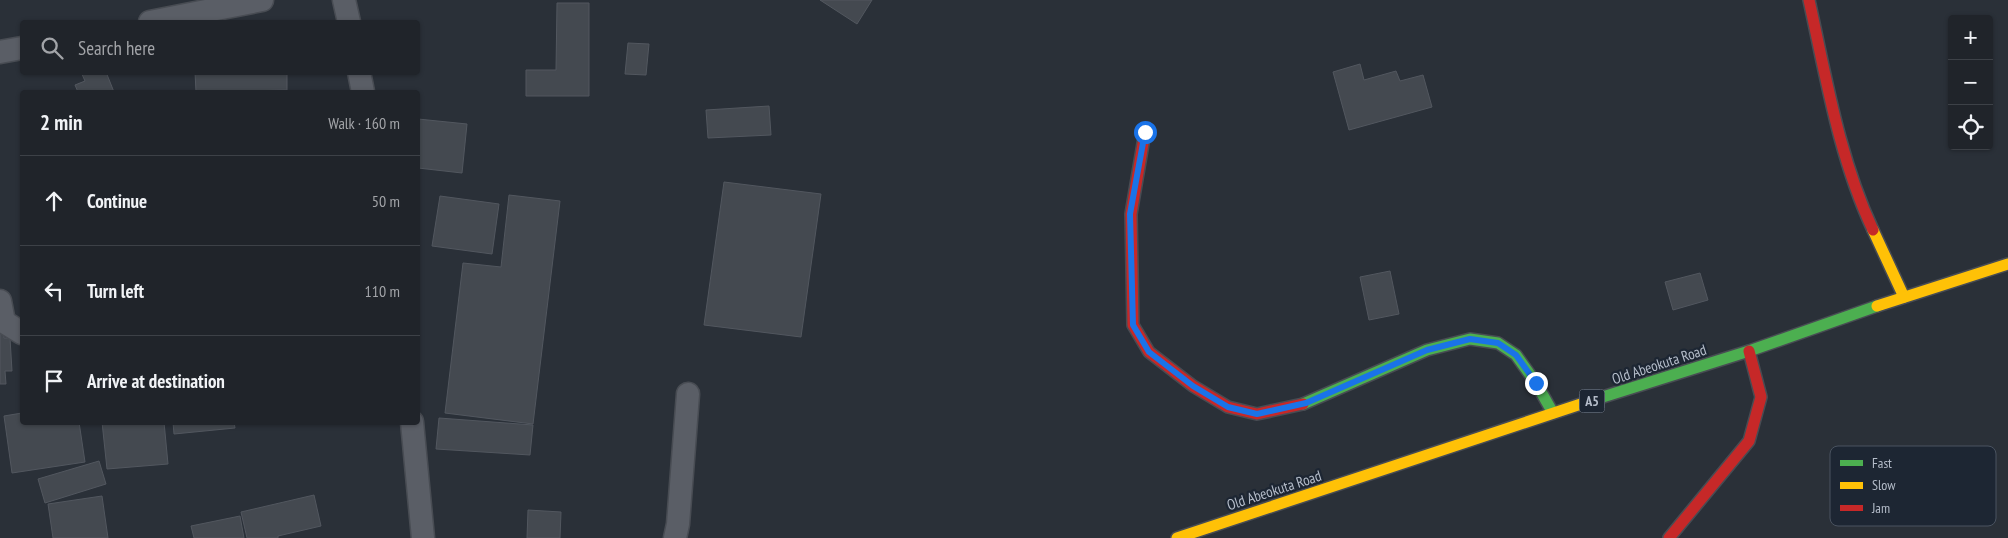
<!DOCTYPE html>
<html lang="en">
<head>
<meta charset="utf-8">
<style>
	body { margin:0; font-family:"PT Sans Narrow",sans-serif; background:#282c32; color:#f1f3f6 }
	.controls { position:absolute; right:15px; top:15px; display:grid; overflow:hidden; border-radius:5px; box-shadow:0 1px 4px #0004 }
	.controls button { width:45px; height:45px; display:grid; place-items:center; padding:0; border:0; border-bottom:1px solid #3d4147; background:#20242a; color:#f1f3f6; font:25px sans-serif }
	.stop { position:absolute; width:15px; height:15px; margin:-11px; border:4px solid #1a73e8; border-radius:50%; background:#fff }
	.stop.end { background:#1a73e8; border-color:#fff; box-shadow:0 1px 5px #0008 }
	.list { margin:0; padding:0; list-style:none }
	h2 { display:flex; justify-content:space-between; align-items:center; height:65px; margin:0; padding:0 20px; font-size:21px }
	h2 small { font-size:16px; font-weight:400; color:#a2a4a8 }
	.list li { display:grid; grid-template-columns:32px 1fr auto; gap:15px; align-items:center; box-sizing:border-box; height:90px; padding:0 20px; border-top:1px solid #3d4147 }
	.list b { display:block; font-size:19px; white-space:nowrap }
	.list em { font-size:16px; font-style:normal; color:#a2a4a8 }
	.icon { flex:none; width:28px; height:28px; fill:none; stroke:currentColor; stroke-width:2; stroke-linecap:round; stroke-linejoin:round }
	.map { position:relative; flex:none; width:2008px; height:538px; overflow:hidden }
	.search { position:absolute; background:#20242a; box-shadow:0 1px 4px #0004; left:20px; top:20px; width:400px; height:55px; display:flex; align-items:center; gap:12px; box-sizing:border-box; padding:0 18px; border-radius:5px; color:#a2a4a8; font-size:19px }
	.panel { position:absolute; background:#20242a; box-shadow:0 1px 4px #0004; left:20px; top:90px; width:400px; height:335px; border-radius:5px }
	.map>svg:first-child { display:block }
</style>
</head>
<body>
<div class="map">
<svg width="2008" height="538" viewBox="0 0 2008 538">
	<rect width="100%" height="100%" fill="#2a3038"/>
	<g fill="#444950" stroke="#52575f">
		<polygon points="820,0 872,0 857,24"/>
		<polygon points="557,3 589,3 589,96 526,96 526,70 556,70"/>
		<polygon points="628,43 649,44 646,75 625,74"/>
		<polygon points="1360,64 1364,80 1396,71 1400,81 1423,75 1432,107 1349,130 1333,72"/>
		<polygon points="81,72 106,72 114,92 78,92 75,85 85,81"/>
		<polygon points="195,72 287,72 287,90 196,92"/>
		<polygon points="769,106 771,135 708,138 706,110"/>
		<polygon points="418,119 467,124 462,173 418,168"/>
		<polygon points="724,182 821,194 801,337 704,325"/>
		<polygon points="509,195 560,201 533,424 445,413 463,263 501,267"/>
		<polygon points="440,196 499,204 492,254 432,246"/>
		<polygon points="1390,271 1399,314 1369,320 1360,277"/>
		<polygon points="1700,273 1708,300 1673,310 1665,282"/>
		<polygon points="0,320 4,320 4,338 10,338 12,371 5,371 6,384 0,384"/>
		<polygon points="22,413 22,422 79,422 85,462 12,473 4,416"/>
		<polygon points="439,418 533,425 530,455 436,449"/>
		<polygon points="102,422 164,422 168,464 107,469"/>
		<polygon points="173,422 234,422 235,428 174,434"/>
		<polygon points="99,461 106,484 45,503 38,479"/>
		<polygon points="314,495 321,526 278,536 278,538 247,538 241,512"/>
		<polygon points="102,496 108,538 53,538 48,504"/>
		<polygon points="528,510 561,512 560,538 527,538"/>
		<polygon points="240,516 244,538 194,538 191,526"/>
	</g>
	<g fill="none" stroke-linecap="round" stroke-linejoin="round">
		<g stroke="#484c53" stroke-width="25">
			<g id="street">
				<polyline points="344,0 349,22"/>
				<polyline points="150,22 262,0"/>
				<polyline points="0,52 22,48"/>
				<polyline points="359,72 363,92"/>
				<polyline points="0,301 4,322 22,333"/>
				<polyline points="412,422 423,538"/>
				<polyline points="675,538 678,524 688,394"/>
			</g>
		</g>
		<g stroke="#484c53" stroke-width="14">
			<g id="fast">
				<polyline points="1590,401 1749,351 1877,306"/>
				<polyline points="1303,404 1427,350 1470,339 1498,343 1516,355 1536,383 1553,413"/>
			</g>
		</g>
		<g stroke="#484c53" stroke-width="14">
			<g id="slow">
				<polyline points="1873,230 1904,297"/>
				<polyline points="1877,306 2008,264"/>
				<polyline points="1177,538 1590,401"/>
			</g>
		</g>
		<g stroke="#484c53" stroke-width="14">
			<g id="jam">
				<path d="M1809 0C1826 77 1839 158 1873 230"/>
				<polyline points="1145,132 1131,214 1133,325 1149,352 1193,386 1228,407 1257,414 1303,404"/>
				<polyline points="1669,538 1749,441 1761,397 1749,351"/>
			</g>
		</g>
		<use href="#street" stroke="#5a5e66" stroke-width="22"/>
		<use href="#fast" stroke="#4caf50" stroke-width="11"/>
		<use href="#slow" stroke="#ffc107" stroke-width="11"/>
		<use href="#jam" stroke="#c62828" stroke-width="11"/>
	</g>
	<g fill="none" stroke-linecap="round" stroke-linejoin="round">
		<polyline stroke="#1a73e8" stroke-width="6" points="1145,132 1130,214 1133,325 1149,352 1193,386 1228,407 1257,414 1306,403 1427,350 1470,339 1498,343 1516,355 1536,383"/>
	</g>
	<g text-anchor="middle" dominant-baseline="central" stroke-width="4.5" stroke-linejoin="round" paint-order="stroke">
		<rect fill="#1d2633" stroke="#878f9c" stroke-width="1" x="1579.5" y="389.5" width="25" height="23" rx="4"/>
		<g font-size="14" font-weight="bold" fill="#b4bcc9">
			<text x="1592" y="401">A5</text>
		</g>
		<g font-size="15" fill="#b4bcc9" stroke="#1d2633">
			<text transform="translate(1659 364) rotate(-18)">Old Abeokuta Road</text>
			<text transform="translate(1274 490) rotate(-18)">Old Abeokuta Road</text>
		</g>
	</g>
	<rect x="1830" y="446" width="166" height="80" rx="8" fill="#1d2633" stroke="#4a5360" stroke-width="1"/>
	<rect x="1840" y="460" width="23" height="6" fill="#4caf50"/>
	<rect x="1840" y="482" width="23" height="7" fill="#ffc107"/>
	<rect x="1840" y="505" width="23" height="6" fill="#c62828"/>
	<g font-size="14" fill="#b4bcc9">
		<text x="1872" y="468">Fast</text>
		<text x="1872" y="490">Slow</text>
		<text x="1872" y="513">Jam</text>
	</g>
</svg>
<div class="controls">
<button>+</button>
<button>−</button>
<button><svg class="icon" aria-label="locate" viewBox="0 0 24 24"><circle cx="12" cy="12" r="6"/><path d="M12 2v4M12 18v4M2 12h4M18 12h4"/></svg></button>
</div>
<div class="stop" style="left:1145px;top:132px"></div>
<div class="stop end" style="left:1536px;top:383px"></div>
<div class="search"><svg class="icon" aria-label="search" viewBox="0 0 24 24"><circle cx="10" cy="10" r="6"/><path d="M15 15l6 6"/></svg>Search here</div>
<section class="panel">
<h2>2 min<small>Walk · 160 m</small></h2>
<ul class="list">
<li><svg class="icon" aria-label="ahead" viewBox="0 0 24 24"><path d="M12 20V5M6 11l6-6 6 6"/></svg><div><b>Continue</b></div><em>50 m</em></li>
<li><svg class="icon" aria-label="left" viewBox="0 0 24 24"><path d="M17 20v-9H6M10 6l-5 5 5 5"/></svg><div><b>Turn left</b></div><em>110 m</em></li>
<li><svg class="icon" aria-label="arrive" viewBox="0 0 24 24"><path d="M6 21V4h12l-3 4 3 4H6"/></svg><div><b>Arrive at destination</b></div></li>
</ul>
</section>
</div>
</body>
</html>
